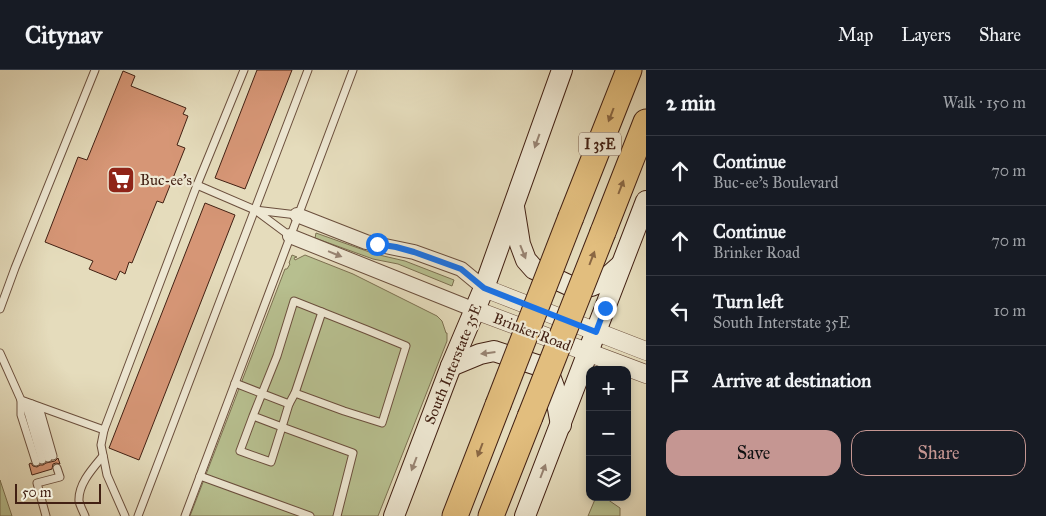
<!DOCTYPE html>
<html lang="en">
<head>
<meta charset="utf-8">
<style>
	body { margin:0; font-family:"IM FELL Great Primer",serif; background:#242831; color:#f1f3f6 }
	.controls { position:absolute; right:15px; bottom:15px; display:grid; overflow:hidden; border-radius:10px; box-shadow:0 2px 8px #0003 }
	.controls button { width:45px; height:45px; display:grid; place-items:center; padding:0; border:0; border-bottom:1px solid #363941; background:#171b24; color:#f1f3f6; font:25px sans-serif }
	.scale { position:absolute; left:15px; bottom:12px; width:86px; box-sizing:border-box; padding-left:5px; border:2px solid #422013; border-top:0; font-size:14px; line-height:18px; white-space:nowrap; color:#422013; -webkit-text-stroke:4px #eee8d3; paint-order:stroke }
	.stop { position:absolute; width:15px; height:15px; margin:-11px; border:4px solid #1a73e8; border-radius:50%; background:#fff }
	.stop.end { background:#1a73e8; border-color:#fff; box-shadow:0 1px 5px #0008 }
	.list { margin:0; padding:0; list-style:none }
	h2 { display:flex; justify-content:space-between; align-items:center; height:65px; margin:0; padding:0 20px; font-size:21px }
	h2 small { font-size:16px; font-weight:400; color:#9ea1a6 }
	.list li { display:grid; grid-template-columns:32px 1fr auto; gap:15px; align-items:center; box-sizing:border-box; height:70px; padding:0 20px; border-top:1px solid #363941 }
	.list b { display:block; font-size:19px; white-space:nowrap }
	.list p { margin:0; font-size:16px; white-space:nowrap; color:#9ea1a6 }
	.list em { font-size:16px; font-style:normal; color:#9ea1a6 }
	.actions { display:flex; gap:10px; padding:15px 20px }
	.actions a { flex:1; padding:11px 0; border:1px solid #c59692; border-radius:15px; text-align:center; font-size:18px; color:#c59692 }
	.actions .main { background:#c59692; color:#111 }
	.icon { flex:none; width:28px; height:28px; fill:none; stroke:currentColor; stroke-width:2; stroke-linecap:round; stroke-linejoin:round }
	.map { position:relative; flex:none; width:646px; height:446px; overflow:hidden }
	header { display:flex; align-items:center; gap:30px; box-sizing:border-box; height:70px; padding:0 25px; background:#171b24; border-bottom:1px solid #363941 }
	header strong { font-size:24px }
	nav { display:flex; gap:28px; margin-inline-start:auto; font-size:18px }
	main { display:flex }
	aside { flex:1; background:#171b24 }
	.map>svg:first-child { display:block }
</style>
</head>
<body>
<header>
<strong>Citynav</strong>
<nav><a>Map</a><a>Layers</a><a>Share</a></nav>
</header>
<main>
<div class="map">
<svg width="646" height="446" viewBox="0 0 646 446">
	<rect width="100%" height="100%" fill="#e5dcbc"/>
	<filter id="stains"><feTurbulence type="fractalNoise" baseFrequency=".004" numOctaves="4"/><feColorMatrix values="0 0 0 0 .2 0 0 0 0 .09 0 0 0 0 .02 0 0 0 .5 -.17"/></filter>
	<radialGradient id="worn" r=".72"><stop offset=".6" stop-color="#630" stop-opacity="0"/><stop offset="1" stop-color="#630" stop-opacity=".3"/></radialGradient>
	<g fill="#b7bf8f" stroke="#7c7051">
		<polygon points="316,163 375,184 405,191 454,210 452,216 398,194 373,189 315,168"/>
		<polygon points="292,185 297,187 294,188 295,190 305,185 353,204 437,246 442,251 446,263 447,263 447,271 378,446 190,446 285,199 287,199 290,194 289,193"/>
		<polygon points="0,410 12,446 0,446"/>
		<polygon points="596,427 604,427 620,438 620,446 588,446"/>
	</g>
	<g fill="#d69676" stroke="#422013">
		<polygon points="257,0 292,0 245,119 215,108"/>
		<polygon points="123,1 135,6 131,16 186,38 183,44 188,46 177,75 185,78 163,133 157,131 132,193 129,192 125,204 120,201 116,210 89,199 93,191 45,172 78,87 87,90"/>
		<polygon points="205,133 235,145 139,390 109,378"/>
		<polygon points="58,388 60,394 56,393 53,394 52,399 32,405 29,394 31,393 33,396 37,397 40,395 43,395 46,393 55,391"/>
	</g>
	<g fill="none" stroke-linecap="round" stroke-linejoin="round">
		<g stroke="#6b4f3d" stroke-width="9">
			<g id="service">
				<polyline points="197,115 255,140 290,166"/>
				<polyline points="255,140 297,145"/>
				<polyline points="0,239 15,198 95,0"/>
				<polyline points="0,283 21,330 104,360 101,375 107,405 125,446"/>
				<polyline points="235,313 289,334 295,323 344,341 382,353 406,276 367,260 294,231 277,286 253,346 282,357 271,392 240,381 253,346"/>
				<polyline points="295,323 322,242"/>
				<polyline points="21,330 21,345 36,392"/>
				<polyline points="25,332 42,390"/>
				<polyline points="32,334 48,388"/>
				<polyline points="289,334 282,357 353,383 337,446"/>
				<polyline points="39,337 53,386"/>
				<polyline points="104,360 197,115 244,0"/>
				<polyline points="200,406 310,446"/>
				<polyline points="46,446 37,413 60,407 57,398"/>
				<path d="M85 446C83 441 80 436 79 431 78 414 93 398 103 386"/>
				<polyline points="138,446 308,0"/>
				<polyline points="185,446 353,0"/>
			</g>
		</g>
		<g stroke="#6b4f3d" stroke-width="16">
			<g id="minor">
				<polyline points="297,145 366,172 414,182 461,199 484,218"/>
				<polyline points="290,166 475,240"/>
			</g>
		</g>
		<g stroke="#6b4f3d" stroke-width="19">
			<g id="tertiary">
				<polyline points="484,218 646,281"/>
				<polyline points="475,240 646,304"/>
			</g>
		</g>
		<g stroke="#422013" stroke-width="22">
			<g id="secondary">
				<polyline points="514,137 520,174 526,190 534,199 577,219 591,216 603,211 621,195"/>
				<polyline points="451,296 480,284 494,281 540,296 550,306 554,317 561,355"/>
				<polyline points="394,446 451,296 484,218 562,0"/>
				<polyline points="525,446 646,131"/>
			</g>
		</g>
		<g stroke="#422013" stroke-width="27">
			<g id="motorway">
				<polyline points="571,147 629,0"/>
				<polyline points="603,162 646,52"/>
				<polyline points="455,446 498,335"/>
				<polyline points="491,446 530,347"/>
			</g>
		</g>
		<use href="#service" stroke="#eee8d3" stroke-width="7"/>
		<use href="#minor" stroke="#eee8d3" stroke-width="14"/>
		<use href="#tertiary" stroke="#eee8d3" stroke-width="18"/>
		<use href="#secondary" stroke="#eee8d3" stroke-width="20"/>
		<use href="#motorway" stroke="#e2be7e" stroke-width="25"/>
		<g stroke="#422013" stroke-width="27" stroke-linecap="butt">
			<g id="motorway-bridge">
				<polyline points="498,335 571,147"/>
				<polyline points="530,347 603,162"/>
			</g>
		</g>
		<use href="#motorway-bridge" stroke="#e2be7e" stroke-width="25"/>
	</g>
	<defs><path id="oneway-solid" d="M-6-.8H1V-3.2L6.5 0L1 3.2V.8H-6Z" transform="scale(1.25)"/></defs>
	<g fill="#8a6743">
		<use href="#oneway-solid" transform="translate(611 45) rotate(111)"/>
		<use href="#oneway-solid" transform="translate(621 117) rotate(-69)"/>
		<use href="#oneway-solid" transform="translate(592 188) rotate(-69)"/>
		<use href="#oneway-solid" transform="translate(480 380) rotate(111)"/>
	</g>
	<g fill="#988473">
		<use href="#oneway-solid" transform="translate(537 71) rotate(110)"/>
		<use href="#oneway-solid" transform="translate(523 182) rotate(68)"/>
		<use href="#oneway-solid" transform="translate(335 184) rotate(22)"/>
		<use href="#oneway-solid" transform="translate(488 283) rotate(173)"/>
		<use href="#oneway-solid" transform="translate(414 394) rotate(111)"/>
		<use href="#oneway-solid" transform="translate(543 401) rotate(-69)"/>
	</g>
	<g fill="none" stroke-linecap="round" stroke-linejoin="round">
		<polyline stroke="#1a73e8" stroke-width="6" points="377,174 396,177 414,182 461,199 484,218 596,262 605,238"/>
	</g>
	<defs>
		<g id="supermarket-square" transform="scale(1.4375)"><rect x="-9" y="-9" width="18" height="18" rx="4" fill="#8f2418" stroke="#eee8d3"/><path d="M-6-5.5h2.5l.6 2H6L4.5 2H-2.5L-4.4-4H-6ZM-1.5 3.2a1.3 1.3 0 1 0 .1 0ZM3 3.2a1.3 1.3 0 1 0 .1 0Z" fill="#fff"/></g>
	</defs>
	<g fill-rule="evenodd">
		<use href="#supermarket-square" x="121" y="110"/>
	</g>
	<g text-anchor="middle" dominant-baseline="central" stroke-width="4.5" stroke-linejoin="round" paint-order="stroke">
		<rect fill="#eee8d3" stroke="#765c4d" stroke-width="1" x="579" y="62.5" width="42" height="23" rx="4"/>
		<g font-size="14" font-weight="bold" fill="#422013">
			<text x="600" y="74">I 35E</text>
		</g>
		<g font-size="15" fill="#422013" stroke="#eee8d3" text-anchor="start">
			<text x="140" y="110">Buc-ee's</text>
		</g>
		<g font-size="15" fill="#422013" stroke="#eee8d3">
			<text transform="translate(532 262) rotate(21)">Brinker Road</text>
			<text transform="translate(453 294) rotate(-68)">South Interstate 35E</text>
		</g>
	</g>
	<rect width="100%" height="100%" filter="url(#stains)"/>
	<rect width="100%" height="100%" fill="url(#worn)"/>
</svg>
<div class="controls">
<button>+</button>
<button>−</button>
<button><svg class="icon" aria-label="layers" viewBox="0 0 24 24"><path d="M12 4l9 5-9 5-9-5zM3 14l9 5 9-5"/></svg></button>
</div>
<div class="scale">50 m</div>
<div class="stop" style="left:377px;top:174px"></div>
<div class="stop end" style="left:605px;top:238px"></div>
</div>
<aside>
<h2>2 min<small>Walk · 150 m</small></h2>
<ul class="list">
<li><svg class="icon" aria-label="ahead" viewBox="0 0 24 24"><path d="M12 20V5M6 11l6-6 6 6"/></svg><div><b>Continue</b><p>Buc-ee's Boulevard</p></div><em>70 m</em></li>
<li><svg class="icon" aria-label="ahead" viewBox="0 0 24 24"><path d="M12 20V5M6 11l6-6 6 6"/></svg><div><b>Continue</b><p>Brinker Road</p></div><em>70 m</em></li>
<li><svg class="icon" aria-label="left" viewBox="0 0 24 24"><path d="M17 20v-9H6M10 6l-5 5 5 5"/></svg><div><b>Turn left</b><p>South Interstate 35E</p></div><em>10 m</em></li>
<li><svg class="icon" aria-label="arrive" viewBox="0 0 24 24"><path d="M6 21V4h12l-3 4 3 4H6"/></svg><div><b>Arrive at destination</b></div></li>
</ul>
<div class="actions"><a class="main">Save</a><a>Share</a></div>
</aside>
</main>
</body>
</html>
